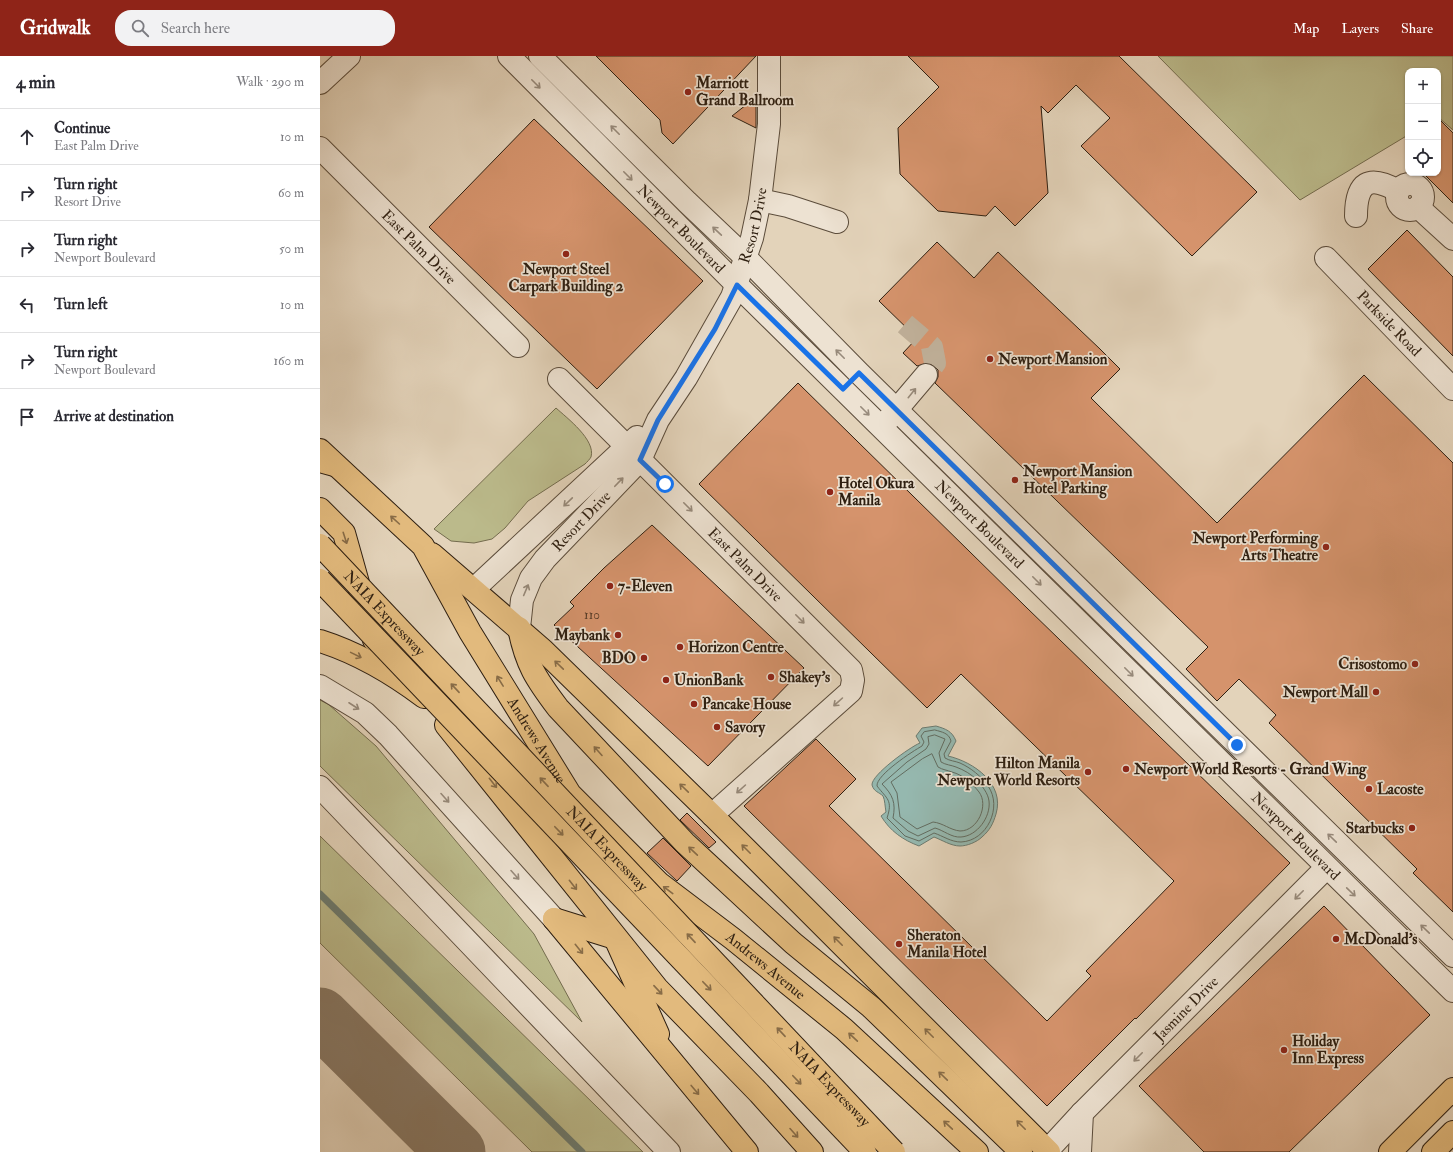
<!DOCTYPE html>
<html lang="en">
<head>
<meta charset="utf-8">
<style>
	body { margin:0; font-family:"IM FELL Double Pica",serif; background:#f2f2f3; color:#2b2b33 }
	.controls { position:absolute; right:12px; top:12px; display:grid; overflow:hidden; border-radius:8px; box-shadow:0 1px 3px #0004 }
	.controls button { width:36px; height:36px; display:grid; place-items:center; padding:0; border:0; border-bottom:1px solid #e1e1e2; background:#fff; color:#2b2b33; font:20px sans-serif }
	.stop { position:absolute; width:12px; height:12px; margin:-9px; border:3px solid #1a73e8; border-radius:50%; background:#fff }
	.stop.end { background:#1a73e8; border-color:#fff; box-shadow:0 1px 4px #0008 }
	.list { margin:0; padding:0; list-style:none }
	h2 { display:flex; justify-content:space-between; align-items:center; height:52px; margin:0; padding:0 16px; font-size:17px }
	h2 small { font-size:13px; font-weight:400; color:#7c7c81 }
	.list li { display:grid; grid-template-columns:26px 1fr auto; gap:12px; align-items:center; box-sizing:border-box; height:56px; padding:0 16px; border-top:1px solid #e1e1e2 }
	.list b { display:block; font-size:15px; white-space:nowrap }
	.list p { margin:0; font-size:13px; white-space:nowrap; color:#7c7c81 }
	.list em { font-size:13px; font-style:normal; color:#7c7c81 }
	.icon { flex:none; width:22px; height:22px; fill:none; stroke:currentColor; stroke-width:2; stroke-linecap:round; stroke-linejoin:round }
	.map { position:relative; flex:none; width:1133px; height:1096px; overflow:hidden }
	header { display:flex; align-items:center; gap:24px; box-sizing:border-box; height:56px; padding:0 20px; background:#8f2418; color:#fff }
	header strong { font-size:19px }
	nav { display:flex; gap:22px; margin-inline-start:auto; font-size:14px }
	.search { width:280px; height:36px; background:#f2f2f3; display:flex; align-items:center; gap:10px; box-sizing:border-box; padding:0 14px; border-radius:16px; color:#7c7c81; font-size:15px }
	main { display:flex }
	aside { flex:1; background:#fff }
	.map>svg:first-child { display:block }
</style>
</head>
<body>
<header>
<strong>Gridwalk</strong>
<div class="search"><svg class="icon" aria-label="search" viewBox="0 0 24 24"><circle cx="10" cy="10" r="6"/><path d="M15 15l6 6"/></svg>Search here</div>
<nav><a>Map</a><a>Layers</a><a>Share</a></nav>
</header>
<main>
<aside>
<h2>4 min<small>Walk · 290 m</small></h2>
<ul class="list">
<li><svg class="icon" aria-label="ahead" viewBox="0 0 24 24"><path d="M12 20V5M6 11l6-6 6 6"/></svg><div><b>Continue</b><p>East Palm Drive</p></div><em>10 m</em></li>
<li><svg class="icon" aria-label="right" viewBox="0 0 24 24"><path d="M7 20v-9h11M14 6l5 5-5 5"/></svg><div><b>Turn right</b><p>Resort Drive</p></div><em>60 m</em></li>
<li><svg class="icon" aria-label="right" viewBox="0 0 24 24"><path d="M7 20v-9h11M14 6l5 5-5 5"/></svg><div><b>Turn right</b><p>Newport Boulevard</p></div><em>50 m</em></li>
<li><svg class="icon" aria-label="left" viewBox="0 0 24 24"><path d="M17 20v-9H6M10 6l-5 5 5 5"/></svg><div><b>Turn left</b></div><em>10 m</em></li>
<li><svg class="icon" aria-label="right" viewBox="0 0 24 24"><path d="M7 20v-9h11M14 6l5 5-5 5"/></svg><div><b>Turn right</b><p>Newport Boulevard</p></div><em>160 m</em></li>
<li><svg class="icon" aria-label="arrive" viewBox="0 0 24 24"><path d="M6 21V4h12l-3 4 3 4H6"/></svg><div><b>Arrive at destination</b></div></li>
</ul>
</aside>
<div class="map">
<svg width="1133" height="1096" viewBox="0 0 1133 1096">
	<rect width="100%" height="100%" fill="#e3d3ba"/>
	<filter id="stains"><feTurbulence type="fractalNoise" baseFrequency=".005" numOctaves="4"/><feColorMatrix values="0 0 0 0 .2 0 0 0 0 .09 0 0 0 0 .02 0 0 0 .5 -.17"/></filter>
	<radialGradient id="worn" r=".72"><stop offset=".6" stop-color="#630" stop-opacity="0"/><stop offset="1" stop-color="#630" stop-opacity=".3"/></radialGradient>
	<g fill="#bbba8b" stroke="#746c4e">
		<polygon points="838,0 1133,0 1133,74 1118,61 1118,15 1088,15 1088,79 980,144"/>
		<path d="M236 352C247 362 276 384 271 401 270 403 267 406 265 408L208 445 185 472 172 483 154 487 131 485 114 473Z"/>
		<polygon points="0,644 8,648 56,690 214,878 262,966 0,710"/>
		<polygon points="0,780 323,1096 212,1096 0,887"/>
	</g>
	<path fill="#95b8af" stroke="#6c7b70" d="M616 670C626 673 632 675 636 685L628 700C654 706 685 728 676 758 673 768 670 774 662 781 657 786 647 790 640 790 631 790 622 784 614 781L599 790C583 784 570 775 561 760L566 756C565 751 565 744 563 740 559 736 554 736 552 729 551 719 590 691 600 687L596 680 602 672Z"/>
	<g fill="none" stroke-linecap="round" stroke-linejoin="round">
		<g stroke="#626c60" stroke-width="1">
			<path d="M615 674C622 676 629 677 631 685L624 698 625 702C630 705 635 705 640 707 651 712 661 720 668 730 683 751 667 785 641 786 631 786 623 780 614 777L599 785 585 780 567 762C573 744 567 743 557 730 556 719 593 695 602 690L604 686 601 680 604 676Z"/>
			<path d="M615 679 625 683 619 697 621 706C626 709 631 709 636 711 644 714 651 718 657 724 662 730 668 737 669 745 671 761 657 780 641 781 632 782 623 774 615 772L598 780 588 775 573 762C576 747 573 739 562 728L587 706 606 693 609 688 608 681Z"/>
			<path d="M612 698 618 711C623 714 627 714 632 716 643 719 652 727 659 736 669 749 658 775 640 775 630 774 623 767 613 766L597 773 580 761 577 737 571 726 602 703Z"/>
		</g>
		<polyline stroke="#6c7b70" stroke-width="7" points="0,838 262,1096"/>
		<polyline stroke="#887966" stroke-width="59" points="0,961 136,1096"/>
	</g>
	<g fill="#d5936c" stroke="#2e1f11">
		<polygon points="276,0 436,0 353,88 342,77 340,64"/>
		<polygon points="588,0 799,0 937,136 872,200 761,90 790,62 756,29 728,57 721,50 728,137 695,170 675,150 666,160 618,155 580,118 578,72 619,31"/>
		<polygon points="436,41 436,72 412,60"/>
		<polygon points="1118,62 1133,77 1133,147 1103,117 1118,117"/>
		<polygon points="214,63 383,225 277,333 109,171"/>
		<polygon points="1087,174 1133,221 1133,300 1048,213"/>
		<polygon points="617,186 654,222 678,196 780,293 800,313 771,342 897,467 1044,319 1133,407 1133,856 1093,817 1097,813 949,667 956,659 919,623 897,645 866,613 888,591 615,327 618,321 618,314 614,310 608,307 597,310 583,297 597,282 559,245"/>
		<polygon points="478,327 707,552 970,807 816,963 815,962 727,1050 424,750 496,683 536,723 509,750 727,965 771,920 766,915 854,825 641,618 607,652 379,428"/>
		<polygon points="332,469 484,612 388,710 234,569 254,550 250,546 284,512"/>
		<polygon points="367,757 396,786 389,792 360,764"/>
		<polygon points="343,782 371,810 357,825 327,797"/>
		<polygon points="1004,850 1110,959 969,1096 884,1096 819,1030"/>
	</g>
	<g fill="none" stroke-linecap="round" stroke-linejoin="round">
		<polyline stroke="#bfaf98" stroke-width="22" stroke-dasharray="22 11" stroke-linecap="butt" points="585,268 612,291 615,307 606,319"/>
		<g stroke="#5b4c3b" stroke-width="24">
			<g id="minor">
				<path id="s1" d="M189 0 417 229 1133 935"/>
				<polyline points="220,0 367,146 426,202 539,317 1133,900"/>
				<polyline points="0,27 29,0"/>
				<path id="s2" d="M0 92 198 290"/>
				<circle cx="1090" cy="141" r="13"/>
				<polyline points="440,144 468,150 517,166"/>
				<polyline points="1098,151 1133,183"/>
				<path d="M1036 160C1036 126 1049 118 1078 135"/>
				<path id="s3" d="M1006 202 1133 333"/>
				<path id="s4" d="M239 323 531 614 533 624 531 635 392 759"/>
				<polyline points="567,365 606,319"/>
				<polyline points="154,533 317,381"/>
				<path id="s5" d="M199 572 202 544 211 522 225 503 320 404 338 364 366 322 412 241 432 182 440 144 449 68V0"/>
				<polyline points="0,630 45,657 68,679 234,863"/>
				<polyline points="0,731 349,1096"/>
				<path id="s6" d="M727 1095 762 1057 1006 812"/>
				<polyline points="760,1096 762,1057"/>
			</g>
		</g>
		<g stroke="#2e1f11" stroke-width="24">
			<g id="major">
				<path id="s7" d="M0 394 103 490 150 576 250 738 339 827 413 883 524 973 657 1096"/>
				<polyline points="112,498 223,594 392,759 729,1096"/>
				<path d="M0 585C38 597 72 617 104 641"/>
				<polyline points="126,669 337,932 439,1037 492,1096"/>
				<polyline points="234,863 295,882"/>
			</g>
		</g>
		<g stroke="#2e1f11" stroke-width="24">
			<g id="highway">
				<polyline points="0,405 14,409"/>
				<polyline points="0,453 24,477 54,584"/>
				<path d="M199 572C206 608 216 623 238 652L365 787 473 887 551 951 701 1096"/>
				<polyline points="234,863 427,1096"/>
				<polyline points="295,882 338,978"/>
				<polyline points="1070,1096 1133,1033"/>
				<polyline points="1113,1096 1133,1076"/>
			</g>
		</g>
		<use href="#minor" stroke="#ede2d2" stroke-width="22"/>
		<use href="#major" stroke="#e2ba7d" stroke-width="22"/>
		<use href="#highway" stroke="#e2ba7d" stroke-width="22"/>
		<g stroke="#2e1f11" stroke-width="24" stroke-linecap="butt">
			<g id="highway-bridge">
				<path id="s8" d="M0 489 574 1096"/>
				<polyline points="0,524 545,1096"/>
			</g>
		</g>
		<use href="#highway-bridge" stroke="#e2ba7d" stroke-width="22"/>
	</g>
	<defs><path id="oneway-shaft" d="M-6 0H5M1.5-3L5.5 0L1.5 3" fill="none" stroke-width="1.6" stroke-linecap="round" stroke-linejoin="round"/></defs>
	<g stroke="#978a7b">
		<use href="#oneway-shaft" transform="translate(216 28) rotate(45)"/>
		<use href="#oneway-shaft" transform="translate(295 74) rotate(-135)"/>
		<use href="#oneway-shaft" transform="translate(308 120) rotate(45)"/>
		<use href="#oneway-shaft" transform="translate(397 175) rotate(-137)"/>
		<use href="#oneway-shaft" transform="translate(520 298) rotate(-135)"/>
		<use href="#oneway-shaft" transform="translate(592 337) rotate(-51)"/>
		<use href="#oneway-shaft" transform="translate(545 355) rotate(45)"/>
		<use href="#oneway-shaft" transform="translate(299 426) rotate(-46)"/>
		<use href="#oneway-shaft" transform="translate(248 446) rotate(136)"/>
		<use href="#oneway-shaft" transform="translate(368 451) rotate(45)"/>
		<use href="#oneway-shaft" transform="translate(717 525) rotate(45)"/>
		<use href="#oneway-shaft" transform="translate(206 534) rotate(-67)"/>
		<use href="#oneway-shaft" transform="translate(480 563) rotate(45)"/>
		<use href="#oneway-shaft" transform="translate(809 616) rotate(45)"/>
		<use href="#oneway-shaft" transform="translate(518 646) rotate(138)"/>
		<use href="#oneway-shaft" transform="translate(34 650) rotate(33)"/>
		<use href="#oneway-shaft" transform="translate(421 733) rotate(138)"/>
		<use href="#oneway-shaft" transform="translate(125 742) rotate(48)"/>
		<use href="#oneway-shaft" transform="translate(1012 782) rotate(-136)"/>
		<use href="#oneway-shaft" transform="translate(195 819) rotate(48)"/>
		<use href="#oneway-shaft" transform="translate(1031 836) rotate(44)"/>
		<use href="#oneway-shaft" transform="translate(979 839) rotate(135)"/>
		<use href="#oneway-shaft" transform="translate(1105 873) rotate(-136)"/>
		<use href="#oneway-shaft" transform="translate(818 1001) rotate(135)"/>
	</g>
	<g stroke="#886c47">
		<use href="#oneway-shaft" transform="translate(75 464) rotate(-138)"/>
		<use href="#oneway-shaft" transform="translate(25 482) rotate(72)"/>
		<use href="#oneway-shaft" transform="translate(36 599) rotate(26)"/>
		<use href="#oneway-shaft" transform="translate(239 609) rotate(-136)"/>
		<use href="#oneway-shaft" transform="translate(180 625) rotate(-122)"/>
		<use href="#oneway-shaft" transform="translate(135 632) rotate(-133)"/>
		<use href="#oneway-shaft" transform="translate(278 695) rotate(-132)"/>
		<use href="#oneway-shaft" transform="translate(224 726) rotate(-133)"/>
		<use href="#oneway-shaft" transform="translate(173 727) rotate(52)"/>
		<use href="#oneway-shaft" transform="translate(364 732) rotate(-136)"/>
		<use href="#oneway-shaft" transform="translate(239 775) rotate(46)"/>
		<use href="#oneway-shaft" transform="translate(426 793) rotate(-135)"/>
		<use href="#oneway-shaft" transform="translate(373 795) rotate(-137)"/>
		<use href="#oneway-shaft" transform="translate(253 829) rotate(52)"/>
		<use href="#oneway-shaft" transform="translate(348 834) rotate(-143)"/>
		<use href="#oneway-shaft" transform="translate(371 882) rotate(-133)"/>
		<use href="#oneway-shaft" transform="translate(518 885) rotate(-135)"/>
		<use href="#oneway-shaft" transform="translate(259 893) rotate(51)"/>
		<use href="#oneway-shaft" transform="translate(387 930) rotate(46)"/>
		<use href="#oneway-shaft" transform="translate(338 934) rotate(47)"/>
		<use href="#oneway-shaft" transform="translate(461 976) rotate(-133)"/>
		<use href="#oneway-shaft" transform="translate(609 977) rotate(-135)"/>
		<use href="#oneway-shaft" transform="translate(533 981) rotate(-137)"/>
		<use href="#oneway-shaft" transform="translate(623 1020) rotate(-136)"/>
		<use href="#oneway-shaft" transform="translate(477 1024) rotate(46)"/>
		<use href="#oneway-shaft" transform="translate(375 1034) rotate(50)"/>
		<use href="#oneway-shaft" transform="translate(628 1069) rotate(-137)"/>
		<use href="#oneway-shaft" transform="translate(701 1069) rotate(-135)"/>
		<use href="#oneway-shaft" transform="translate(474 1077) rotate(48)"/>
	</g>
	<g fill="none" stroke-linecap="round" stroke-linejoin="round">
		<polyline stroke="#1a73e8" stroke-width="5" points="345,428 320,404 338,364 395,273 417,229 523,333 539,317 917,689"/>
	</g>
	<g fill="#8f2418" stroke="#ede2d2" stroke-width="1.5">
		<circle cx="368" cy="36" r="4"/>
		<circle cx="246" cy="198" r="4"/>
		<circle cx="670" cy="303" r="4"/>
		<circle cx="695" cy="424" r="4"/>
		<circle cx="510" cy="436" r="4"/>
		<circle cx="1006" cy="491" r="4"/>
		<circle cx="290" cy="530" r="4"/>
		<circle cx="298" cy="579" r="4"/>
		<circle cx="360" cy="591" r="4"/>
		<circle cx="324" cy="602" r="4"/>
		<circle cx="1095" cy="608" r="4"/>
		<circle cx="451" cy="621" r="4"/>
		<circle cx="346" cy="624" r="4"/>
		<circle cx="1056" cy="636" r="4"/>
		<circle cx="374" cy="648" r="4"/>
		<circle cx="397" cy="671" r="4"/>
		<circle cx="806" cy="713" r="4"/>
		<circle cx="768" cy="716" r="4"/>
		<circle cx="1049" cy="733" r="4"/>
		<circle cx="1092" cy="772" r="4"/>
		<circle cx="1016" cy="883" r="4"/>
		<circle cx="579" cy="888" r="4"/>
		<circle cx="964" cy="994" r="4"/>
	</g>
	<g text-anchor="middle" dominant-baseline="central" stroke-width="3.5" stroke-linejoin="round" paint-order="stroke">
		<g font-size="13" fill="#583c28">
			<text x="272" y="559">110</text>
		</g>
		<g font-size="15" font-weight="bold" fill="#2e1f11" stroke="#ede2d2" text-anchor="start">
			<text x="376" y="27">Marriott<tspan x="376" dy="17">Grand Ballroom</tspan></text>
			<text x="246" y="213" text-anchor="middle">Newport Steel<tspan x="246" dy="17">Carpark Building 2</tspan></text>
			<text x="678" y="303">Newport Mansion</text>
			<text x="703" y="415">Newport Mansion<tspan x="703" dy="17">Hotel Parking</tspan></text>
			<text x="518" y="427">Hotel Okura<tspan x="518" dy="17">Manila</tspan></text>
			<text x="998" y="482" text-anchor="end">Newport Performing<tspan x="998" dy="17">Arts Theatre</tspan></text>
			<text x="298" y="530">7-Eleven</text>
			<text x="290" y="579" text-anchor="end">Maybank</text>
			<text x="368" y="591">Horizon Centre</text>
			<text x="316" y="602" text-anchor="end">BDO</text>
			<text x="1087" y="608" text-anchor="end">Crisostomo</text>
			<text x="459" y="621">Shakey's</text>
			<text x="354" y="624">UnionBank</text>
			<text x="1048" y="636" text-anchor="end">Newport Mall</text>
			<text x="382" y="648">Pancake House</text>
			<text x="405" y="671">Savory</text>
			<text x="760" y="707" text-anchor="end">Hilton Manila<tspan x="760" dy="17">Newport World Resorts</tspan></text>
			<text x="814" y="713">Newport World Resorts - Grand Wing</text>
			<text x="1057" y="733">Lacoste</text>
			<text x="1084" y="772" text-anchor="end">Starbucks</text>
			<text x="587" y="879">Sheraton<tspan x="587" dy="17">Manila Hotel</tspan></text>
			<text x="1024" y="883">McDonald's</text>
			<text x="972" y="985">Holiday<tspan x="972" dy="17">Inn Express</tspan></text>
		</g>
		<g font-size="15" fill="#2e1f11" stroke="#ede2d2">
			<text stroke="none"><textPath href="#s5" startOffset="475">Resort Drive</textPath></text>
			<text stroke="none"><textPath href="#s1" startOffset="244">Newport Boulevard</textPath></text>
			<text stroke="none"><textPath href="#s2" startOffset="140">East Palm Drive</textPath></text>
			<text stroke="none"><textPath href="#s3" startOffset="91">Parkside Road</textPath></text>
			<text stroke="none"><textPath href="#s5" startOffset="128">Resort Drive</textPath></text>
			<text stroke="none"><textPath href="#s1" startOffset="664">Newport Boulevard</textPath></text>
			<text stroke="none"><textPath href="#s4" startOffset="263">East Palm Drive</textPath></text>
			<text stroke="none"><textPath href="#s8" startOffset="94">NAIA Expressway</textPath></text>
			<text stroke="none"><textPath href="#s7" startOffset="366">Andrews Avenue</textPath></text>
			<text stroke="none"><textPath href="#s1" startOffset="1108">Newport Boulevard</textPath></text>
			<text stroke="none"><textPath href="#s8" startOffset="418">NAIA Expressway</textPath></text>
			<text stroke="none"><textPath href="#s7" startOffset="690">Andrews Avenue</textPath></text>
			<text stroke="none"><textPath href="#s6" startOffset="199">Jasmine Drive</textPath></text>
			<text stroke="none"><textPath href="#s8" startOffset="742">NAIA Expressway</textPath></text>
		</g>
	</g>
	<rect width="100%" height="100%" filter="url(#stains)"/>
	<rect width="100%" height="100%" fill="url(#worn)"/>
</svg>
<div class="controls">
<button>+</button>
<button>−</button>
<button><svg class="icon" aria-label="locate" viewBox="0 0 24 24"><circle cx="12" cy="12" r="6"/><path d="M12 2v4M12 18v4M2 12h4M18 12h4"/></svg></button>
</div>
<div class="stop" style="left:345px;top:428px"></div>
<div class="stop end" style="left:917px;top:689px"></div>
</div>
</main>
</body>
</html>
